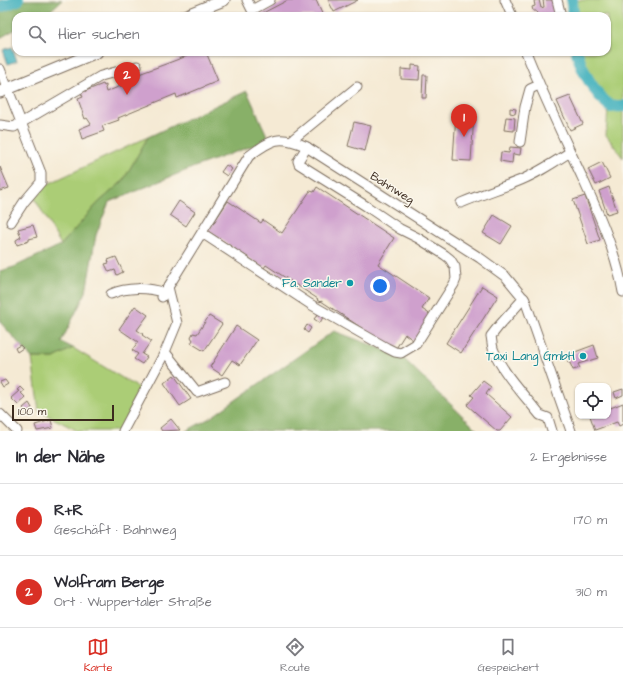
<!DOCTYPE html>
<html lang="de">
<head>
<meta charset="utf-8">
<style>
	body { margin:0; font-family:"Architects Daughter",sans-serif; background:#f7f7f7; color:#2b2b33 }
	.controls { position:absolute; right:12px; bottom:12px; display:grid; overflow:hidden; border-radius:8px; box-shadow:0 1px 3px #0004 }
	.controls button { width:36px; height:36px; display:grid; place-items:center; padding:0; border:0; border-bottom:1px solid #e1e1e2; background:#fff; color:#2b2b33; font:20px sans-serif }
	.scale { position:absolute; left:12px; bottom:10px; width:102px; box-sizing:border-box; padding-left:4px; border:2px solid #3b2a1e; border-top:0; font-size:11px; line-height:14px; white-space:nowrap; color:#3b2a1e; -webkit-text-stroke:3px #fbf7ec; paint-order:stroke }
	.you { position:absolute; left:380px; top:286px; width:14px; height:14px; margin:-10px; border:3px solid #fff; border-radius:50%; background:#1a73e8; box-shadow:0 0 0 6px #1a73e833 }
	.badge { display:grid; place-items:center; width:26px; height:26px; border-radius:50%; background:#d93025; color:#fff; font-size:13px; font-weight:700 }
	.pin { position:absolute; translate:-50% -33px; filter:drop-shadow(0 1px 2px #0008) }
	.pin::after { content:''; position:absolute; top:21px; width:14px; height:12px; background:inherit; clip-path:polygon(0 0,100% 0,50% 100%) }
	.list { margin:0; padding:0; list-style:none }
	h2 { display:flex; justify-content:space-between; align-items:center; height:52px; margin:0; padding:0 16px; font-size:17px }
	h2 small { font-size:13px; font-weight:400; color:#7c7c81 }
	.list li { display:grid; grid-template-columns:26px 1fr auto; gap:12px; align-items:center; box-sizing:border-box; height:72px; padding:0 16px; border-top:1px solid #e1e1e2 }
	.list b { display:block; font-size:15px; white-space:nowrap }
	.list p { margin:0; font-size:13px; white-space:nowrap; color:#7c7c81 }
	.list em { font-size:13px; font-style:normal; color:#7c7c81 }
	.icon { flex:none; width:22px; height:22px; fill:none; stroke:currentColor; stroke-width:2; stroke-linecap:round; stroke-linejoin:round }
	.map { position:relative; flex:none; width:623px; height:431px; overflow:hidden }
	.search { position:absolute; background:#fff; box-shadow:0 1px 3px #0004; left:12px; right:12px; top:12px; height:44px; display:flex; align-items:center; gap:10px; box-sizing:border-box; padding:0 14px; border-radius:12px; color:#7c7c81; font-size:15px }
	.sheet { height:196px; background:#fff }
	nav { display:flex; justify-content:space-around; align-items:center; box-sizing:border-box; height:56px; border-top:1px solid #e1e1e2; background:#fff; font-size:11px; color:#7c7c81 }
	nav a { display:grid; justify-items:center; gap:2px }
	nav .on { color:#d93025 }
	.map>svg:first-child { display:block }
</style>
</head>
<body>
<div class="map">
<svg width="623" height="431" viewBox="0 0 623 431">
	<rect width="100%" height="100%" fill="#fbf7ec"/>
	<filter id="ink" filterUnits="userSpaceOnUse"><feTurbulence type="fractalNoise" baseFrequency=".025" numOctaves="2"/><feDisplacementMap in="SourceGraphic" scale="8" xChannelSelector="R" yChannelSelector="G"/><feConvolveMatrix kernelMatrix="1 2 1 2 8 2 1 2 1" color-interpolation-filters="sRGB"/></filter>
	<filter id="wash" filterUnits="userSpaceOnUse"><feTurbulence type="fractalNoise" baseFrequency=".012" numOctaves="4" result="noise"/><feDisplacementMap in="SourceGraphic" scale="16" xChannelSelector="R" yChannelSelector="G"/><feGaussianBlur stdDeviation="0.9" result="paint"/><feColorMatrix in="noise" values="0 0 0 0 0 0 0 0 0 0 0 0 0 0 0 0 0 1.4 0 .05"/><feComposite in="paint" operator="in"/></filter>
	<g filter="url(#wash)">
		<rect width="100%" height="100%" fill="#f5ead4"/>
		<g fill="#abcd76" stroke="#737c4a">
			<polygon points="570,0 623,0 623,158 606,135 608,109 577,52 607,52 607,16 571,16"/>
			<polygon points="148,137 123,181 98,203 61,245 31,192"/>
			<polygon points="73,348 142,390 120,431 78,431 39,411 32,358 54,358"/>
		</g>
		<g fill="#88b067" stroke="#626d42">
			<polygon points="0,0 62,0 51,10 39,16 16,16 16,29 0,38"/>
			<polygon points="247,91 269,140 197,166 109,202 96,235 86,292 61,342 73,348 54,358 32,358 0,322 0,271 14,267 61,245 98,203 123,181 148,137"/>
			<polygon points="334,331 401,356 478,431 186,431 210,418"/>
		</g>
		<polygon fill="#42b1bd" stroke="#3e6e6e" points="12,47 17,61 8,64 3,50"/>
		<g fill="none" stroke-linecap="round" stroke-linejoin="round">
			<g stroke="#42b1bd" stroke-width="12">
				<polyline points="572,0 573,16"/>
				<polyline points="0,7 18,0"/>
				<path d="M577 52C582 72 595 94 611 107L623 106"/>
			</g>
		</g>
		<g id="blocks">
			<g fill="#cfa0cd">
				<polygon points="288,0 316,0 323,16 262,16 261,14"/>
				<polygon points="328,0 358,0 334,12"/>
				<polygon points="537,0 539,0 541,8 544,7 543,0 554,0 558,16 538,16 536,11 533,11 532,7 535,6 534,1"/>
				<polygon points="185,52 206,52 218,81 177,98 176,94 118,118 119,120 102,126 104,131 82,139 79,129 91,124 87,118 85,119 78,99 83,97 81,93 83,92 103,84 104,86 106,85 106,87 105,88 106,92 133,81 131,77 187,56"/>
				<polygon points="412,65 420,66 419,80 401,79 401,69 412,70"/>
				<polygon points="423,75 427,75 426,98 422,98"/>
				<polygon points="570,96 583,124 570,130 557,101"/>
				<polygon points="510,108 516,109 515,114 510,113"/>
				<polygon points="456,114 474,115 471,161 453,160"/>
				<polygon points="506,117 515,118 514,131 504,130"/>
				<polygon points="354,122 371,126 365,151 348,146"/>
				<polygon points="510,147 521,148 520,155 513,154 512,163 500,161 501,152 509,153"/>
				<polygon points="602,162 610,178 596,185 588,169"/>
				<polygon points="226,165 232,169 227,176 221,172"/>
				<polygon points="0,167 9,188 0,191"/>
				<polygon points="317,187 394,238 378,264 429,298 422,309 434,317 417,343 405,334 395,350 321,301 320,302 317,300 318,299 266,265 264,268 208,231 228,201 261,223 263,220 282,233 310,191 314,192"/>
				<polygon points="609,187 617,211 607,214 599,191"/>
				<polygon points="585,196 600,240 588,244 573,200"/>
				<polygon points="179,201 195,212 186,226 170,215"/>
				<polygon points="494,215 512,226 501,244 483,233"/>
				<polygon points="33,225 37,237 29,239 29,241 17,245 16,240 21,237 18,229"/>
				<polygon points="116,257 123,272 117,275 115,270 109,272 105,264 109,263 108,260"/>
				<polygon points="482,286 498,296 461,353 446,343"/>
				<polygon points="135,306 148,315 137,330 143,334 142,335 151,341 142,354 147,357 142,364 134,359 138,354 132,350 138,342 119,329"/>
				<polygon points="318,314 323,317 320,323 314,319"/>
				<polygon points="209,316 222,324 204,351 191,343 193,340 191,337 193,333 197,334"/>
				<polygon points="307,325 311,328 308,333 304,330"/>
				<polygon points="236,326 257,340 240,365 232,360 222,375 210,367"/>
				<polygon points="20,345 23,348 17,352 15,348"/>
				<polygon points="594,345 598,358 578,364 580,368 573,370 570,363 567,362 569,359 567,355"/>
				<polygon points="174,375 191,399 180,406 164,383"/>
				<polygon points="5,380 8,384 3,387 0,382"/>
				<polygon points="483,381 491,387 486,394 512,417 500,431 497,431 467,405 474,397 471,395"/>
				<polygon points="20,387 24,391 21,393 26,398 18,405 11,398 19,391 17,390"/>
				<polygon points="623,389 623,395 616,398 614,392"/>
				<polygon points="29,403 32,408 27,412 23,408"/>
				<polygon points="623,403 623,424 619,426 617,422 595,430 590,416 608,416 608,409"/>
				<polygon points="171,419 180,430 162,431 160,428"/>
				<polygon points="51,420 53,428 37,431 35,425"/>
			</g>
		</g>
	</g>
	<g filter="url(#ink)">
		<use href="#blocks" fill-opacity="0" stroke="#7c6d5e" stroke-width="1"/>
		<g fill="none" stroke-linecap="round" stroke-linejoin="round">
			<g stroke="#7c6d5e" stroke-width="11">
				<g id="minor">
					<polyline points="247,0 252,10 270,0"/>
					<polyline points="505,0 512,16"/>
					<polyline points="557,0 561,16"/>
					<path d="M526 52C543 95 563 136 582 177 599 214 616 252 623 292"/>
					<polyline points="0,69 41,173 41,182 24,202 11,222"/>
					<polyline points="0,125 14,127 101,76 137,66"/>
					<polyline points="292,140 357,87"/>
					<polyline points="520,142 525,107 530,89 539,85"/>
					<path d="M461 203C480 195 498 189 516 182 535 175 553 163 570 152"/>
					<polyline points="202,233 310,304 387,348 395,352 401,353 416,344 454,284 456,279 455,267 450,259 445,255 418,238 400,229 366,206 299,164 298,161 307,147"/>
					<path d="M111 294C127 287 148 287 165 293"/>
					<path d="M162 297 249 156C271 140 278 134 305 146L480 258 506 277 525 300 571 431"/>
					<path d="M524 298 498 327 491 336C492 341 492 347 494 351 503 374 525 396 540 415L548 418 552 431"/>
					<polyline points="165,352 197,392 225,382"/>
					<polyline points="0,414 17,431"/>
					<polyline points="123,431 165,352 177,323 168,287"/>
				</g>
			</g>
			<g stroke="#7c6d5e" stroke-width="13">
				<g id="major">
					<polyline points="184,16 224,0"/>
					<polyline points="0,92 97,52"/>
				</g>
			</g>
			<use href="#minor" stroke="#fff" stroke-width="9"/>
			<use href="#major" stroke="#fff" stroke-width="11"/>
		</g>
	</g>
	<g fill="#0f9aa8" stroke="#fbf7ec" stroke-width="1.5">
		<circle cx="350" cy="283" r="4"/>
		<circle cx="583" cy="356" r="4"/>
	</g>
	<g text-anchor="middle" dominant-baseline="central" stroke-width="3" stroke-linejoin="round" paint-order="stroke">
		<g font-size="12" fill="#3b2a1e" stroke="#fbf7ec">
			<text transform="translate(392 188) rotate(32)">Bahnweg</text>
		</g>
		<g font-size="12" fill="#0d838f" stroke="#fbf7ec" text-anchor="end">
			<text x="342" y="283">Fa. Sander</text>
			<text x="575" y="356">Taxi Lang GmbH</text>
		</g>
	</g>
</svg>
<div class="controls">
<button><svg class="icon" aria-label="locate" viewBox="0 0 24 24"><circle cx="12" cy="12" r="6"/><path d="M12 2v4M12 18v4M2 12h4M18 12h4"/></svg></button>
</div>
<div class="scale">100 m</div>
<div class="you"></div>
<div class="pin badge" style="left:464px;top:137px">1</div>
<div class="pin badge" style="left:127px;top:95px">2</div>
<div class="search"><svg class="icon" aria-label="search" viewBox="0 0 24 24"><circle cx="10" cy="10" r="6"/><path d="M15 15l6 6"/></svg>Hier suchen</div>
</div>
<section class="sheet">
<h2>In der Nähe<small>2 Ergebnisse</small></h2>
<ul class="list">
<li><span class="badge">1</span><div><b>R+R</b><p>Geschäft · Bahnweg</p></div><em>170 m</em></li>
<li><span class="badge">2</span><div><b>Wolfram Berge</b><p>Ort · Wuppertaler Straße</p></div><em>310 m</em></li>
</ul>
</section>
<nav>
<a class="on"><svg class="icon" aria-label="map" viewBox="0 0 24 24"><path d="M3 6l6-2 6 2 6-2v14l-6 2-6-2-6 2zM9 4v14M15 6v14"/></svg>Karte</a>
<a><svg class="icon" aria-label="directions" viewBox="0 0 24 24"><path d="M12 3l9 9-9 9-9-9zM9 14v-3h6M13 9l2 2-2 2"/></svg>Route</a>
<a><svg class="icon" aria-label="saved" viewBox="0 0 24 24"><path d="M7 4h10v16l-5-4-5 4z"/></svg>Gespeichert</a>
</nav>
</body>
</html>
